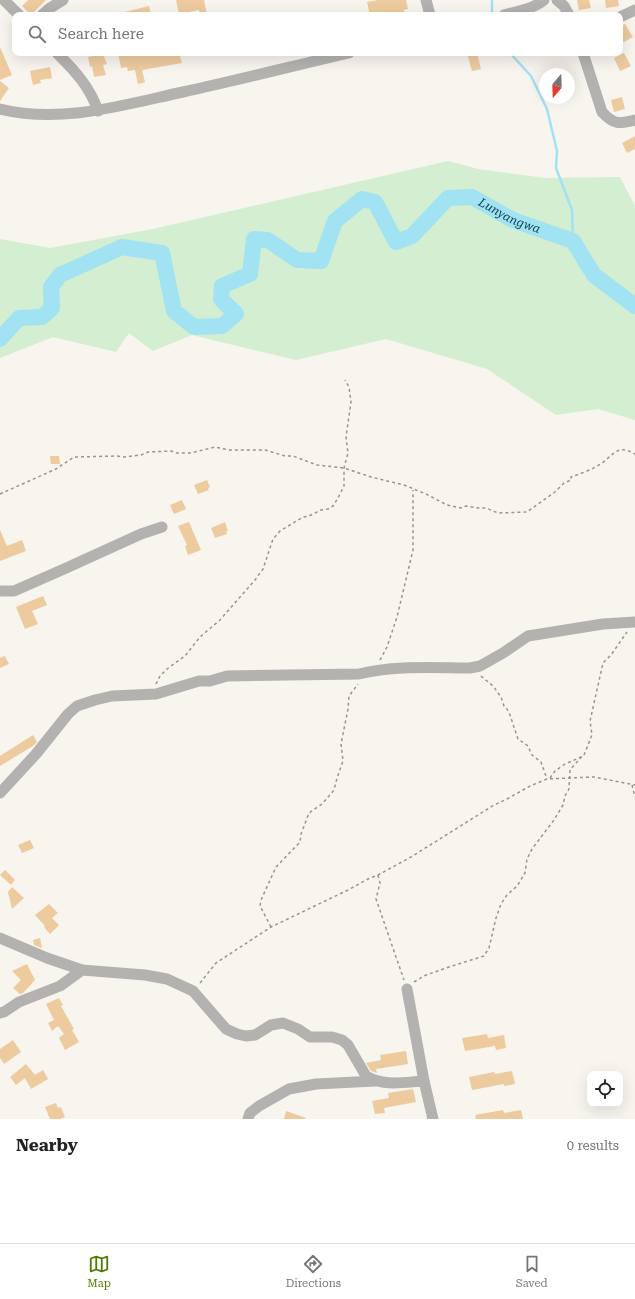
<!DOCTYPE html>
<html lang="en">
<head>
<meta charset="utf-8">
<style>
	body { margin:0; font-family:"Roboto Serif",serif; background:#f6f6f6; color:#222 }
	.controls { position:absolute; right:12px; bottom:12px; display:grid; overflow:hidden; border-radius:8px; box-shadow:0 4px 16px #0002 }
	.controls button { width:36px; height:36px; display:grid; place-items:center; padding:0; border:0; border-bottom:1px solid #e0e0e0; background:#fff; color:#222; font:20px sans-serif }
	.compass { position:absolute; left:539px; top:68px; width:36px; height:36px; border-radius:50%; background:#fff; box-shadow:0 4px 16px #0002; rotate:199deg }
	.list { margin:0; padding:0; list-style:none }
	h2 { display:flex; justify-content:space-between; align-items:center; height:52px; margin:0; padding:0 16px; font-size:17px }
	h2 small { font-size:13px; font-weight:400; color:#767676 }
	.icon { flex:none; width:22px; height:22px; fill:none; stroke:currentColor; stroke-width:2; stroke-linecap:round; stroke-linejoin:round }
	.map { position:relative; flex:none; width:635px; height:1119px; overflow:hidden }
	.search { position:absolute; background:#fff; box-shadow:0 4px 16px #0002; left:12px; right:12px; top:12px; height:44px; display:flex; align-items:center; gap:10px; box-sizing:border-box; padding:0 14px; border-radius:8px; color:#767676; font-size:15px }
	.sheet { height:124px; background:#fff }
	nav { display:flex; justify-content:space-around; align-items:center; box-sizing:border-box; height:56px; border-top:1px solid #e0e0e0; background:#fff; font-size:11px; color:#767676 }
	nav a { display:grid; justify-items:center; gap:2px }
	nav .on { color:#4f7c00 }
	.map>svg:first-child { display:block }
</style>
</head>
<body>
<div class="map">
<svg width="635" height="1119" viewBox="0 0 635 1119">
	<rect width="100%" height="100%" fill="#f8f4ee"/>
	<polygon fill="#d3eed0" points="448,161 478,169 545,178 620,177 635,206 635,420 598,409 556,415 487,369 386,339 296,360 192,335 153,351 129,333 116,352 53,337 0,358 0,239 50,248 153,229"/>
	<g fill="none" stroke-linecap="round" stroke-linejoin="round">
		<g stroke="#a1e2f3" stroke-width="2.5">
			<polyline points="492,15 492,0"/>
			<polyline points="510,53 531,76 547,109 557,151 556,168 572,210 573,241"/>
		</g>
		<path stroke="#a1e2f3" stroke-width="16" id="s1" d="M0 339 19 318 42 317 52 308 51 287 60 275 122 247 162 253 174 311 194 327 222 326 236 314 221 299 222 286 250 274 254 239 268 240 297 260 321 261 335 221 362 199 375 202 396 242 412 236 448 198 472 197 513 220 573 241 594 275 635 306"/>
	</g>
	<g fill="#edcb9f">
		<polygon points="28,0 46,0 31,15 22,6"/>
		<polygon points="176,0 204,0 207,15 200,15 199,10 179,14"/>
		<polygon points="378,0 406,0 408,9 404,10 405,15 370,15 367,2"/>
		<polygon points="577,0 589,0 591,8 579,10"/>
		<polygon points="605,0 618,0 619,6 606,8"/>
		<polygon points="149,6 151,15 125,15 125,12"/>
		<polygon points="625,24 633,37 624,42 620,36 620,26"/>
		<polygon points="0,47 12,75 0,80"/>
		<polygon points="118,53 179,53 182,63 142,70 145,82 138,84 135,70 128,71 127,67 121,68"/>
		<polygon points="467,53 477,53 481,69 472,71"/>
		<polygon points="624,53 631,66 620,71 614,58"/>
		<polygon points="103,54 107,64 103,65 106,75 94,77 92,66 90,67 88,57"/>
		<polygon points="50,67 52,78 40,80 41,83 33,85 30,71"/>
		<polygon points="0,81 9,88 0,101"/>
		<polygon points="622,97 625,109 614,112 611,100"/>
		<polygon points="635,136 635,149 627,153 622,143"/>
		<polygon points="50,456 59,456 60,464 51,464"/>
		<polygon points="207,480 210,487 208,488 209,490 198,494 194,485"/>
		<polygon points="182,500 186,509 174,514 170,505"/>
		<polygon points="189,522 201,550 188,555 185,546 187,545 178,526"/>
		<polygon points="225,522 228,531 226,531 227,534 215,538 211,528"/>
		<polygon points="0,530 7,546 22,540 26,551 0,561"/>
		<polygon points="43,596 47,605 32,611 38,624 25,629 16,607"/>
		<polygon points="5,656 9,664 0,668 0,658"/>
		<polygon points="33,735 37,742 33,746 0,766 0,756"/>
		<polygon points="30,840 34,848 22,853 18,845"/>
		<polygon points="5,870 15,880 11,885 0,875"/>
		<polygon points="12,887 24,898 12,909 8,892"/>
		<polygon points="49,904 58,913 52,918 59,925 50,934 44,927 45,926 35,915"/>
		<polygon points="40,938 42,948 34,945 33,940"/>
		<polygon points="27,964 35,980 23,993 20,994 13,988 21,980 12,971"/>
		<polygon points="59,998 63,1005 61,1006 74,1029 72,1030 79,1042 65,1050 59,1038 64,1034 58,1026 52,1031 48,1023 54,1020 46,1004"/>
		<polygon points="487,1034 488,1038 504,1035 506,1048 496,1050 495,1046 465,1051 462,1038"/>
		<polygon points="13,1040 21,1052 4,1064 0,1058 0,1049"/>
		<polygon points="406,1051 408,1064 376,1069 377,1073 371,1071 366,1063 381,1060 380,1055"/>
		<polygon points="26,1064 35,1075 43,1070 48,1079 31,1089 25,1078 16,1085 10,1077"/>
		<polygon points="512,1071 515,1084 504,1086 504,1084 472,1090 469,1077 494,1072 495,1074"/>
		<polygon points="413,1089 416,1102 384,1108 385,1113 375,1114 372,1101 389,1098 388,1093"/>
		<polygon points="56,1103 58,1108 61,1107 65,1117 60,1119 50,1119 45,1107"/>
		<polygon points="503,1110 504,1113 521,1110 523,1119 476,1119 475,1115"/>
		<polygon points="286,1111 306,1118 305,1119 284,1119"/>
	</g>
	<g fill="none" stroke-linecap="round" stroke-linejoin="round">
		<g stroke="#989591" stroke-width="1.5" stroke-dasharray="3 3" stroke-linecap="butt">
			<path d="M0 494 56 469 74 457 117 456 124 457 141 455 148 452 171 451 177 453H191L215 447 229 450H265L285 456H293L317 465 344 468 371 477 404 485 426 494 447 505 461 508 466 506 478 508H486L498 513 527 512 555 492 564 483 571 480V477C579 474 589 471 597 466 612 459 615 442 635 454"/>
			<polyline points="380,660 387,647 397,617 413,550 413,490"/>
			<polyline points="481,676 493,686 501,697 504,706 507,709 510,715 518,739 528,746 532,755 541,762 547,779"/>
			<polyline points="156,684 160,676 167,669 185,656 200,637 220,620 255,580 263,569 273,539 280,531 303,517 309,516 321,510 328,509 333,506 338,498 344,486 344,468 348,453 346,437 351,402 349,387 345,380"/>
			<polyline points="584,755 592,735 590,721 603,663 611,655 627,632"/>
			<polyline points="550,778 555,771 565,764 581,757"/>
			<polyline points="632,785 635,797"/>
			<polyline points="378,875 380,883 376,899 404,980"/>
			<polyline points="271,927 260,906 261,900 276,867 300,842 301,834 309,813 322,804 334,790 337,778 343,761 341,744 348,709 349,696 358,684"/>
			<polyline points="414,982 426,975 449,967 484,956 489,948 496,918 501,904 507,895 516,887 519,883 525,873 527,859 532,849 554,820 563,805 565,796 569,789 570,770 583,755"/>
			<polyline points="200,983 216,963 271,927 348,890 368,879 378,875 411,857 494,805 507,799 530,786 547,779 594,777 635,785"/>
		</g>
		<g stroke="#b4b1b1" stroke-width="11">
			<polyline points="4,0 19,15"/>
			<polyline points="426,0 430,15"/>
			<polyline points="557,0 564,6 569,15"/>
			<polyline points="42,15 50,8 63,0"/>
			<path d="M504 15C518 11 533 9 544 0"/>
			<polyline points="620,17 635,10"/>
			<path d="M57 53C75 71 90 87 98 111"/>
			<path d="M583 53 602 112C614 125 619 124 635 120"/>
			<path d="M0 109C61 124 123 105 183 92 238 80 293 66 349 53"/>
			<polyline points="0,591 14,591 64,569 141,534 162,527"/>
			<path d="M0 793 36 754 68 714 77 706 95 700 112 696 156 694 199 681H210L227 676 359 674C395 665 434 668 470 668L480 666 503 653 528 636 603 624 635 622"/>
			<path d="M0 938 47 958 82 970 145 975 167 979 193 991 226 1029 237 1034 246 1036 255 1035 271 1025 283 1023 298 1029 310 1037H332L342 1040 348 1045 366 1076C384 1087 405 1082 424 1081"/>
			<polyline points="407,989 424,1081 433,1119"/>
			<polyline points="0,1013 4,1012 19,1002 60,986 82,970"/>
			<polyline points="248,1119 250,1113 259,1106 289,1089 316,1084 375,1081"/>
		</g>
	</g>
	<g text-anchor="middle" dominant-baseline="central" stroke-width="3.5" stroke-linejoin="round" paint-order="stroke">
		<g font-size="12" font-style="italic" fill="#084350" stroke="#fff">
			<text stroke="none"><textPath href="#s1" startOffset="785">Lunyangwa</textPath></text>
		</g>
	</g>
</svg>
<div class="controls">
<button><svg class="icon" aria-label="locate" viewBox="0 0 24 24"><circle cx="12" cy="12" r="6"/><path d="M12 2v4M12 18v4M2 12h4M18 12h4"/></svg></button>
</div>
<svg class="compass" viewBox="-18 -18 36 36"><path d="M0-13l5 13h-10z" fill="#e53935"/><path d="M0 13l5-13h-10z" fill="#767676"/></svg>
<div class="search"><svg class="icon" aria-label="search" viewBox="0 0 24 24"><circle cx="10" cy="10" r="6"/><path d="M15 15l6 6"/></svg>Search here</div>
</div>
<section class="sheet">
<h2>Nearby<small>0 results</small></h2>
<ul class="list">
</ul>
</section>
<nav>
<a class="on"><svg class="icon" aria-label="map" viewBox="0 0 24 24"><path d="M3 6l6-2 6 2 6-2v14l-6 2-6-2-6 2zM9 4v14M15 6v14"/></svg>Map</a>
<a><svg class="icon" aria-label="directions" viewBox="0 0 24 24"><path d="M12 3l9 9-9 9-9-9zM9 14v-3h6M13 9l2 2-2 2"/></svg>Directions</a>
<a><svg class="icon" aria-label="saved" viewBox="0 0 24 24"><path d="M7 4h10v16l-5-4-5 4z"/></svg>Saved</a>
</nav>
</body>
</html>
